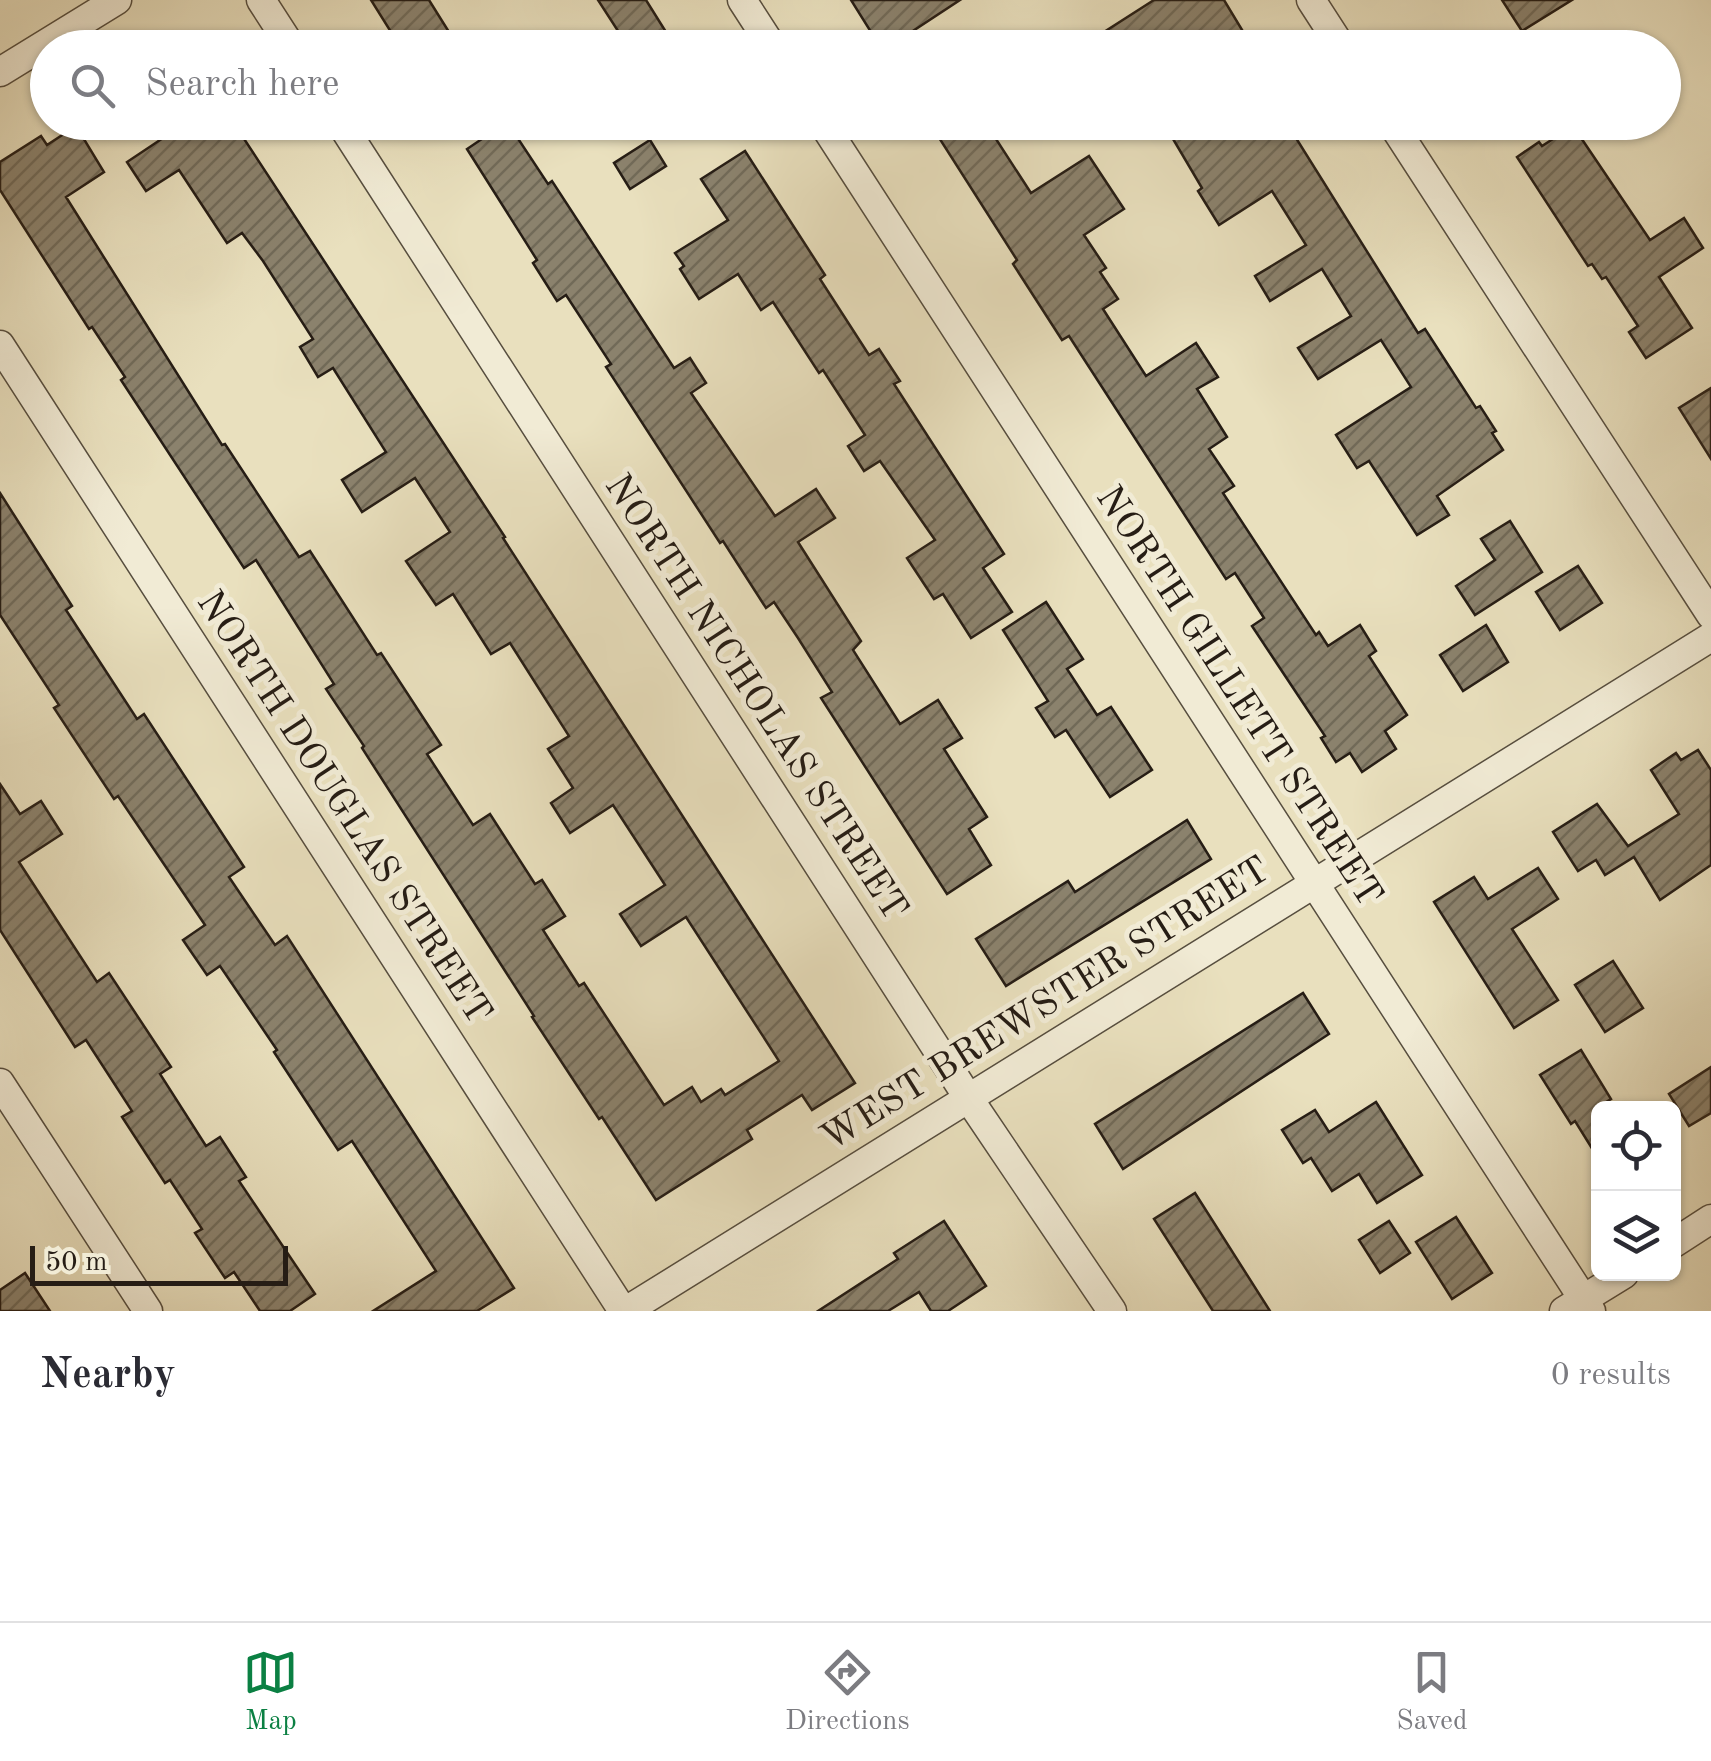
<!DOCTYPE html>
<html lang="en">
<head>
<meta charset="utf-8">
<style>
	body { margin:0; font-family:"Old Standard TT",serif; background:#f7f7f7; color:#2b2b33 }
	.controls { position:absolute; right:30px; bottom:30px; display:grid; overflow:hidden; border-radius:15px; box-shadow:0 2px 8px #0004 }
	.controls button { width:90px; height:90px; display:grid; place-items:center; padding:0; border:0; border-bottom:2px solid #e1e1e2; background:#fff; color:#2b2b33; font:50px sans-serif }
	.scale { position:absolute; left:30px; bottom:25px; width:258px; box-sizing:border-box; padding-left:10px; border:5px solid #261d15; border-top:0; font-size:28px; line-height:35px; white-space:nowrap; color:#261d15; -webkit-text-stroke:8px #f1ebd5; paint-order:stroke }
	.list { margin:0; padding:0; list-style:none }
	h2 { display:flex; justify-content:space-between; align-items:center; height:130px; margin:0; padding:0 40px; font-size:42px }
	h2 small { font-size:32px; font-weight:400; color:#7c7c81 }
	.icon { flex:none; width:55px; height:55px; fill:none; stroke:currentColor; stroke-width:2; stroke-linecap:round; stroke-linejoin:round }
	.map { position:relative; flex:none; width:1711px; height:1311px; overflow:hidden }
	.search { position:absolute; background:#fff; box-shadow:0 2px 8px #0004; left:30px; right:30px; top:30px; height:110px; display:flex; align-items:center; gap:25px; box-sizing:border-box; padding:0 35px; border-radius:55px; color:#7c7c81; font-size:38px }
	.sheet { height:310px; background:#fff }
	nav { display:flex; justify-content:space-around; align-items:center; box-sizing:border-box; height:140px; border-top:2px solid #e1e1e2; background:#fff; font-size:28px; color:#7c7c81 }
	nav a { display:grid; justify-items:center; gap:5px }
	nav .on { color:#0b8043 }
	.map>svg:first-child { display:block }
</style>
</head>
<body>
<div class="map">
<svg width="1711" height="1311" viewBox="0 0 1711 1311">
	<defs>
		<pattern id="building-hatch" width="6" height="6" patternUnits="userSpaceOnUse" patternTransform="scale(2.5)"><rect width="6" height="6" fill="#8b826d"/><path d="M-1 1l2-2M0 6l6-6M5 7l2-2" fill="none" stroke="#716a58"/></pattern>
	</defs>
	<rect width="100%" height="100%" fill="#e9e0be"/>
	<filter id="stains"><feTurbulence type="fractalNoise" baseFrequency=".002" numOctaves="4"/><feColorMatrix values="0 0 0 0 .2 0 0 0 0 .09 0 0 0 0 .02 0 0 0 .5 -.17"/></filter>
	<radialGradient id="worn" r=".72"><stop offset=".6" stop-color="#630" stop-opacity="0"/><stop offset="1" stop-color="#630" stop-opacity=".3"/></radialGradient>
	<g fill="url(#building-hatch)" stroke="#261d15" stroke-width="2.5">
		<polygon points="371,0 429,0 459,48 401,48"/>
		<polygon points="598,0 646,0 676,48 629,48"/>
		<polygon points="851,0 960,0 887,48 881,48"/>
		<polygon points="1154,0 1224,0 1253,48 1079,48"/>
		<polygon points="1502,0 1572,0 1522,31"/>
		<polygon points="187,122 233,122 505,537 503,538 855,1083 812,1110 802,1095 747,1130 752,1139 656,1200 602,1117 599,1119 532,1017 534,1016 362,748 364,746 326,689 334,684 256,560 244,568 121,380 125,377 92,327 89,329 0,190 0,162 41,136 47,145 76,126 104,172 66,197 222,445 225,444 299,557 310,551 377,655 381,653 441,745 427,754 473,825 490,814 535,884 542,880 565,916 543,930 579,986 584,983 664,1105 692,1087 701,1102 721,1089 725,1095 779,1061 686,917 641,946 620,914 665,885 613,805 570,833 551,803 573,788 548,749 569,736 510,643 491,654 453,594 436,605 406,561 450,532 415,478 362,512 342,480 386,452 333,368 318,377 300,347 313,339 263,261 242,233 227,243 179,170 146,191 127,162"/>
		<polygon points="507,122 548,184 552,181 674,368 690,358 706,383 691,393 775,516 816,489 835,518 798,542 861,641 853,650 900,724 938,700 962,738 944,749 987,817 969,829 991,865 947,894 821,698 832,692 798,638 774,602 766,608 723,541 720,543 606,367 611,364 566,295 557,301 533,263 537,260 467,149"/>
		<polygon points="929,122 985,122 1031,193 1089,156 1124,209 1084,235 1106,268 1100,272 1118,299 1103,309 1146,376 1196,343 1218,377 1197,389 1227,437 1209,449 1234,486 1223,493 1316,635 1319,632 1328,646 1360,625 1376,651 1369,656 1407,715 1385,731 1396,749 1362,772 1350,753 1336,762 1321,738 1325,736 1252,626 1264,618 1235,573 1226,579 1069,336 1062,340 1013,264 1017,260"/>
		<polygon points="1163,122 1286,122 1418,333 1425,329 1476,408 1480,406 1496,431 1492,433 1503,450 1437,496 1449,515 1417,535 1369,461 1357,468 1336,435 1411,387 1381,340 1318,379 1298,348 1351,316 1322,269 1270,301 1255,276 1306,245 1272,191 1219,225 1198,191 1202,188"/>
		<polygon points="1573,126 1650,240 1684,218 1703,248 1659,277 1692,328 1646,358 1629,332 1638,326 1606,277 1602,279 1592,264 1588,266 1517,157 1539,142 1542,146"/>
		<polygon points="650,140 666,166 630,189 614,163"/>
		<polygon points="745,151 825,275 820,279 869,355 879,349 900,381 894,384 1004,554 983,568 1012,612 971,638 943,594 934,599 907,558 935,540 880,461 864,471 848,446 865,435 823,370 819,373 773,302 761,310 738,274 699,299 680,269 684,266 675,253 728,220 701,179"/>
		<polygon points="1711,388 1711,459 1679,408"/>
		<polygon points="0,493 72,606 66,610 137,719 144,714 244,867 229,877 275,945 287,936 514,1288 477,1311 373,1311 436,1271 352,1141 338,1150 274,1052 277,1050 220,966 207,975 183,940 205,925 118,796 114,799 54,708 59,705 0,615"/>
		<polygon points="1510,521 1542,572 1475,615 1456,586 1495,560 1481,539"/>
		<polygon points="1578,566 1602,603 1560,630 1536,592"/>
		<polygon points="1046,602 1083,659 1067,669 1097,715 1111,707 1152,770 1110,797 1066,730 1055,737 1036,708 1048,701 1003,630"/>
		<polygon points="1486,625 1508,662 1463,691 1440,655"/>
		<polygon points="1698,750 1711,770 1711,865 1660,900 1634,857 1605,875 1596,860 1578,871 1553,832 1597,804 1628,846 1679,814 1651,770 1676,753 1681,760"/>
		<polygon points="0,784 20,814 41,801 62,834 19,862 97,982 109,973 171,1067 160,1074 206,1146 220,1137 246,1177 239,1181 315,1294 290,1311 260,1311 234,1272 225,1278 195,1233 202,1229 170,1180 165,1183 122,1117 132,1111 86,1040 75,1047 0,930"/>
		<polygon points="1187,820 1211,859 1006,986 976,939 1068,881 1075,892"/>
		<polygon points="1538,868 1558,899 1512,929 1558,1000 1514,1028 1434,902 1474,877 1488,899"/>
		<polygon points="1613,961 1643,1008 1605,1032 1575,985"/>
		<polygon points="1303,993 1329,1034 1123,1169 1095,1124"/>
		<polygon points="1581,1050 1611,1099 1598,1107 1598,1158 1575,1121 1571,1124 1540,1075"/>
		<polygon points="1711,1067 1711,1113 1689,1126 1669,1094"/>
		<polygon points="1376,1102 1422,1175 1377,1203 1359,1174 1332,1191 1311,1158 1303,1163 1282,1130 1315,1110 1329,1132"/>
		<polygon points="1195,1193 1270,1311 1213,1311 1154,1219"/>
		<polygon points="1456,1217 1492,1273 1452,1299 1416,1242"/>
		<polygon points="944,1221 986,1286 948,1311 931,1311 919,1292 888,1311 818,1311 898,1259 894,1253"/>
		<polygon points="1389,1221 1410,1253 1380,1273 1359,1240"/>
		<polygon points="25,1273 50,1311 0,1311 0,1290"/>
	</g>
	<g fill="none" stroke-linecap="round" stroke-linejoin="round">
		<g stroke="#574e3f" stroke-width="31">
			<g id="minor">
				<polyline points="261,0 292,48"/>
				<polyline points="742,0 773,48"/>
				<polyline points="1311,0 1342,48"/>
				<polyline points="0,72 117,0"/>
				<polyline points="340,122 969,1099 1112,1311"/>
				<polyline points="822,122 1591,1311"/>
				<polyline points="1391,122 1711,615"/>
				<polyline points="0,345 623,1311"/>
				<polyline points="0,1083 148,1311"/>
				<polyline points="1674,1243 1711,1219"/>
				<polyline points="626,1311 1711,637"/>
				<polyline points="1564,1311 1624,1274"/>
			</g>
		</g>
		<use href="#minor" stroke="#f1ebd5" stroke-width="28"/>
	</g>
	<g text-anchor="middle" dominant-baseline="central" stroke-width="10" stroke-linejoin="round" paint-order="stroke">
		<g font-size="38" fill="#261d15" stroke="#f1ebd5">
			<text transform="translate(1238 697) rotate(57)">NORTH GILLETT STREET</text>
			<text transform="translate(755 698) rotate(57)">NORTH NICHOLAS STREET</text>
			<text transform="translate(343 808) rotate(57)">NORTH DOUGLAS STREET</text>
			<text transform="translate(1046 1005) rotate(-32)">WEST BREWSTER STREET</text>
		</g>
	</g>
	<rect width="100%" height="100%" filter="url(#stains)"/>
	<rect width="100%" height="100%" fill="url(#worn)"/>
</svg>
<div class="controls">
<button><svg class="icon" aria-label="locate" viewBox="0 0 24 24"><circle cx="12" cy="12" r="6"/><path d="M12 2v4M12 18v4M2 12h4M18 12h4"/></svg></button>
<button><svg class="icon" aria-label="layers" viewBox="0 0 24 24"><path d="M12 4l9 5-9 5-9-5zM3 14l9 5 9-5"/></svg></button>
</div>
<div class="scale">50 m</div>
<div class="search"><svg class="icon" aria-label="search" viewBox="0 0 24 24"><circle cx="10" cy="10" r="6"/><path d="M15 15l6 6"/></svg>Search here</div>
</div>
<section class="sheet">
<h2>Nearby<small>0 results</small></h2>
<ul class="list">
</ul>
</section>
<nav>
<a class="on"><svg class="icon" aria-label="map" viewBox="0 0 24 24"><path d="M3 6l6-2 6 2 6-2v14l-6 2-6-2-6 2zM9 4v14M15 6v14"/></svg>Map</a>
<a><svg class="icon" aria-label="directions" viewBox="0 0 24 24"><path d="M12 3l9 9-9 9-9-9zM9 14v-3h6M13 9l2 2-2 2"/></svg>Directions</a>
<a><svg class="icon" aria-label="saved" viewBox="0 0 24 24"><path d="M7 4h10v16l-5-4-5 4z"/></svg>Saved</a>
</nav>
</body>
</html>
